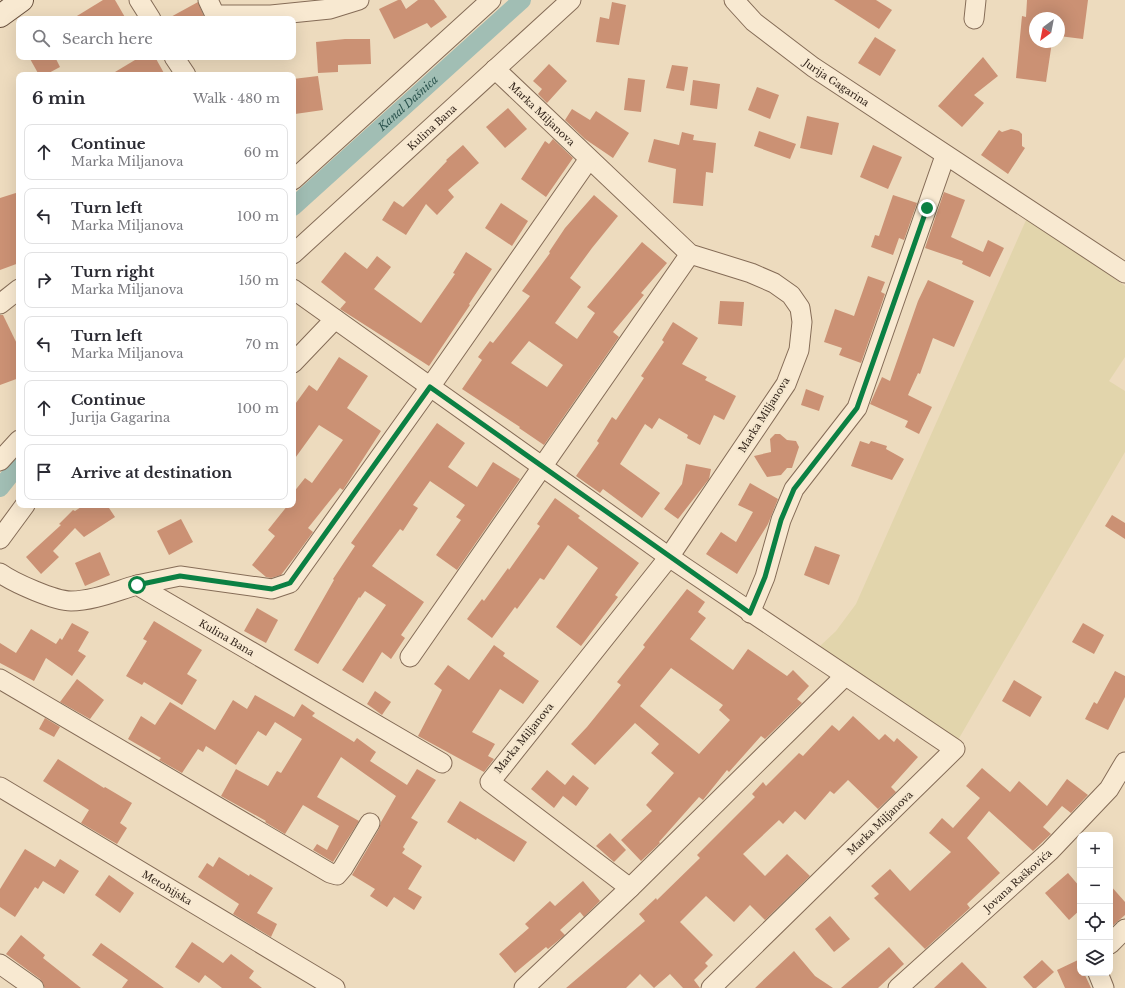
<!DOCTYPE html>
<html lang="en">
<head>
<meta charset="utf-8">
<style>
	body { margin:0; font-family:"Libre Baskerville",serif; background:#f7f7f7; color:#2b2b33 }
	.controls { position:absolute; right:12px; bottom:12px; display:grid; overflow:hidden; border-radius:8px; box-shadow:0 4px 16px #0002 }
	.controls button { width:36px; height:36px; display:grid; place-items:center; padding:0; border:0; border-bottom:1px solid #e1e1e2; background:#fff; color:#2b2b33; font:20px sans-serif }
	.compass { position:absolute; left:1029px; top:12px; width:36px; height:36px; border-radius:50%; background:#fff; box-shadow:0 4px 16px #0002; rotate:212deg }
	.stop { position:absolute; width:12px; height:12px; margin:-9px; border:3px solid #0b8043; border-radius:50%; background:#fff }
	.stop.end { background:#0b8043; border-color:#fff; box-shadow:0 1px 4px #0008 }
	.list { margin:0; padding:0; list-style:none }
	h2 { display:flex; justify-content:space-between; align-items:center; height:52px; margin:0; padding:0 16px; font-size:17px }
	h2 small { font-size:13px; font-weight:400; color:#7c7c81 }
	.list li { display:grid; grid-template-columns:26px 1fr auto; gap:12px; align-items:center; box-sizing:border-box; height:56px; margin:0 8px 8px; padding:0 8px; border:1px solid #e1e1e2; border-radius:8px }
	.list b { display:block; font-size:15px; white-space:nowrap }
	.list p { margin:0; font-size:13px; white-space:nowrap; color:#7c7c81 }
	.list em { font-size:13px; font-style:normal; color:#7c7c81 }
	.icon { flex:none; width:22px; height:22px; fill:none; stroke:currentColor; stroke-width:2; stroke-linecap:round; stroke-linejoin:round }
	.map { position:relative; flex:none; width:1125px; height:988px; overflow:hidden }
	.search { position:absolute; background:#fff; box-shadow:0 4px 16px #0002; left:16px; top:16px; width:280px; height:44px; display:flex; align-items:center; gap:10px; box-sizing:border-box; padding:0 14px; border-radius:8px; color:#7c7c81; font-size:15px }
	.panel { position:absolute; background:#fff; box-shadow:0 4px 16px #0002; left:16px; top:72px; width:280px; height:436px; border-radius:8px }
	.map>svg:first-child { display:block }
</style>
</head>
<body>
<div class="map">
<svg width="1125" height="988" viewBox="0 0 1125 988">
	<rect width="100%" height="100%" fill="#eddbbe"/>
	<polygon fill="#e2d5ac" points="1027,218 1125,286 1125,357 1109,381 1125,391 1125,452 958,740 819,647 836,631 856,604"/>
	<g fill="none" stroke-linecap="round" stroke-linejoin="round">
		<g stroke="#a1beb4" stroke-width="18">
			<path id="s1" d="M293 207 522 0"/>
			<polyline points="0,488 19,464"/>
		</g>
	</g>
	<g fill="#cb9174" fill-rule="evenodd">
		<polygon points="103,0 115,0 126,19 72,19"/>
		<polygon points="398,0 401,0 406,9 418,0 434,0 447,17 431,28 427,23 394,39 379,9"/>
		<polygon points="834,0 876,0 892,10 879,29"/>
		<polygon points="1027,0 1088,0 1083,39 1059,36 1059,18 1035,18 1035,42 1052,42 1046,82 1016,78 1022,16 1026,17"/>
		<polygon points="198,2 205,19 167,19"/>
		<polygon points="612,2 626,5 619,45 596,42 600,17 609,19"/>
		<polygon points="875,37 896,50 880,76 858,63"/>
		<polygon points="345,39 370,39 371,64 338,65 338,72 318,73 316,42"/>
		<polygon points="29,57 55,57 60,67 45,75 39,75"/>
		<polygon points="140,57 155,57 165,75 110,75"/>
		<polygon points="983,57 998,76 974,95 984,103 962,127 938,106"/>
		<polygon points="549,64 567,81 547,103 538,94 542,89 533,81"/>
		<polygon points="672,65 688,67 684,91 666,88"/>
		<polygon points="318,76 323,110 295,114 293,79"/>
		<polygon points="628,78 645,80 641,112 624,110"/>
		<polygon points="693,80 720,84 717,109 690,105"/>
		<polygon points="757,87 779,95 770,119 748,110"/>
		<polygon points="508,108 527,129 505,148 486,127"/>
		<polygon points="572,109 590,120 596,111 629,133 613,158 585,139 565,120"/>
		<polygon points="807,116 839,123 832,155 800,148"/>
		<polygon points="1011,129 1019,131 1022,134 1022,146 1025,148 1008,174 981,155 999,130 1002,132"/>
		<polygon points="759,131 796,144 790,159 754,146"/>
		<polygon points="682,132 694,135 693,140 716,143 713,173 706,172 703,206 673,203 676,169 648,162 654,139 679,145"/>
		<polygon points="553,139 573,158 546,197 521,179 545,141 549,144"/>
		<polygon points="463,145 479,163 448,190 454,197 437,215 426,204 406,235 382,220 394,201 403,207 447,161 446,160"/>
		<polygon points="873,145 902,157 888,189 860,177"/>
		<polygon points="19,192 19,263 0,270 0,198"/>
		<polygon points="944,192 965,200 951,237 983,252 988,240 1004,248 990,277 962,264 963,261 925,248"/>
		<path d="M594 195 618 216 592 248 570 278 581 287 555 323 577 339 595 313 587 307 642 242 667 263 641 293 644 295 613 332 619 337 544 445 519 428 520 427 462 389 482 360 478 357 490 341 493 343 530 296 522 291 550 253 549 252 565 228ZM529 341 563 365 547 387 511 363Z"/>
		<polygon points="893,195 917,203 904,240 899,238 893,255 871,247 875,235 879,236"/>
		<polygon points="501,203 528,221 512,246 485,228"/>
		<polygon points="345,252 367,269 377,256 391,267 374,289 421,323 455,274 453,273 466,252 492,269 469,304 470,305 429,366 340,309 346,302 321,282"/>
		<polygon points="868,276 885,282 881,292 885,294 861,363 839,355 842,348 824,342 835,309 854,316"/>
		<polygon points="928,280 974,301 954,347 933,338 920,374 918,373 908,395 932,407 919,434 905,427 908,421 870,404 882,377 890,381 918,301"/>
		<polygon points="720,301 744,302 742,326 718,324"/>
		<polygon points="0,315 3,315 19,348 19,378 0,385"/>
		<polygon points="673,322 698,338 682,364 707,377 705,380 736,396 724,420 714,415 700,445 687,438 688,435 659,418 652,429 645,424 620,464 660,493 642,518 603,489 600,493 576,476 599,443 597,441 612,417 616,420 644,378 641,376 664,342 662,340"/>
		<polygon points="339,357 368,376 347,408 381,431 343,490 340,488 308,528 313,532 297,554 281,575 271,578 266,577 252,565 275,536 268,530 288,505 293,505 293,493 305,478 312,483 343,440 319,425 293,461 293,407 309,385 317,391"/>
		<polygon points="806,389 824,396 819,411 801,405"/>
		<polygon points="437,423 465,443 448,467 477,487 493,462 520,479 457,570 436,555 461,520 456,517 465,505 430,481 413,505 418,508 403,531 400,529 372,566 424,602 401,635 405,638 391,659 382,652 363,683 342,670 386,605 365,591 360,598 359,597 318,664 294,650 334,580 333,579 355,546 351,543"/>
		<polygon points="775,434 780,434 787,440 796,441 799,447 792,468 787,468 781,475 767,477 754,456 771,452 770,439"/>
		<polygon points="860,441 869,444 871,441 887,446 886,449 904,459 892,480 851,466"/>
		<polygon points="686,464 711,469 709,479 678,519 664,509 682,484"/>
		<polygon points="750,483 778,499 768,524 737,574 706,554 721,532 736,542 753,512 738,505"/>
		<polygon points="555,498 580,516 578,518 639,563 615,595 618,597 581,646 556,627 598,568 568,545 544,580 540,578 517,609 515,607 492,638 467,619 482,599 484,601 508,568 509,570 540,526 537,524"/>
		<polygon points="84,505 107,505 115,517 84,537 75,528 53,551 59,557 41,574 26,557 61,525 59,524 73,510 75,511"/>
		<polygon points="1112,515 1125,523 1125,539 1105,526"/>
		<polygon points="181,519 193,542 169,555 157,531"/>
		<polygon points="815,546 840,555 829,585 804,575"/>
		<polygon points="100,552 110,575 85,586 75,563"/>
		<path d="M687 589 705 602 698 612 706 618 690 639 733 670 748 649 787 676 793 670 809 686 797 699 802 703 765 739 761 736 729 772 727 770 703 800 699 797 659 842 660 843 641 861 621 840 652 811 646 805 674 773 651 753 659 744 635 723 595 765 571 744 587 727 621 685 617 682 645 647 643 645ZM671 668 723 705 719 710 730 720 699 754 640 706Z"/>
		<polygon points="257,608 278,620 266,643 244,631"/>
		<polygon points="154,621 202,650 187,674 197,680 182,705 144,682 142,685 126,676 147,641 143,639"/>
		<polygon points="72,623 89,632 78,651 86,656 72,676 46,658 34,681 0,663 0,643 16,653 31,629 56,644 60,638 62,640"/>
		<polygon points="1083,623 1104,635 1094,654 1072,642"/>
		<polygon points="494,645 505,653 503,656 539,681 523,704 500,689 472,732 495,744 488,756 494,759 484,772 418,736 442,690 434,684 448,665 469,680"/>
		<polygon points="1115,671 1125,676 1125,697 1108,730 1085,719 1094,702 1097,704"/>
		<polygon points="77,679 104,700 90,719 60,702"/>
		<polygon points="1014,680 1042,697 1030,717 1002,701"/>
		<polygon points="375,691 391,702 382,715 367,704"/>
		<polygon points="255,695 294,717 302,704 315,713 312,716 354,742 357,738 376,752 370,761 407,785 417,769 436,780 411,818 418,822 403,847 405,849 402,853 422,866 408,889 422,897 414,910 394,897 387,907 370,896 375,889 352,875 379,829 381,822 396,796 341,757 317,797 359,821 333,862 313,850 317,844 327,850 339,826 303,805 285,834 265,822 266,821 221,796 236,769 268,786 277,771 281,773 302,739 275,722 266,736 258,731 236,765 206,746 203,752 198,749 182,773 159,760 161,758 128,739 141,716 155,725 170,702 215,730 233,700 247,709"/>
		<polygon points="853,716 879,740 885,734 894,742 897,738 918,757 891,787 896,792 878,809 848,780 834,794 830,791 805,820 795,811 783,824 779,820 743,854 765,876 787,854 810,876 765,920 750,905 734,922 706,896 680,922 713,955 705,963 708,966 694,980 700,988 683,988 670,974 654,988 640,974 626,988 566,988 645,921 639,914 656,898 657,900 700,858 697,855 755,797 752,794 763,782 766,786 799,753 803,756 832,725 839,731"/>
		<polygon points="45,718 60,727 54,737 39,729"/>
		<polygon points="58,759 104,788 105,787 132,803 120,823 127,828 117,844 81,823 89,810 43,781"/>
		<polygon points="982,768 1010,792 1019,781 1047,806 1067,779 1088,795 1071,813 1062,806 1043,827 1051,834 1033,851 989,811 967,838 1000,873 967,904 970,908 925,949 874,898 879,894 871,886 890,869 910,891 951,852 929,833 942,818 953,828 980,798 966,786"/>
		<polygon points="547,770 565,785 573,775 589,788 576,806 563,796 554,808 531,789"/>
		<polygon points="460,801 527,842 514,862 477,838 476,840 447,822"/>
		<polygon points="610,833 626,850 614,862 596,846"/>
		<polygon points="25,849 55,867 60,859 79,871 64,894 43,881 38,889 35,887 15,917 0,907 0,889"/>
		<polygon points="219,857 249,876 250,874 273,888 257,913 277,924 271,937 233,914 239,904 198,877 207,863 213,867"/>
		<polygon points="1068,873 1080,887 1080,910 1069,920 1045,893"/>
		<polygon points="109,875 134,893 120,913 95,895"/>
		<polygon points="583,881 600,901 584,917 580,912 560,930 565,935 548,949 546,947 515,973 499,954 529,928 525,924 550,901 555,906"/>
		<polygon points="1110,885 1125,902 1125,915 1110,928"/>
		<polygon points="830,916 850,939 834,952 815,929"/>
		<polygon points="21,935 45,955 43,958 81,988 45,988 40,979 6,954"/>
		<polygon points="192,942 223,963 231,954 254,971 249,978 262,988 222,988 205,975 199,983 175,967"/>
		<polygon points="101,943 125,960 164,988 122,988 128,980 92,955"/>
		<polygon points="889,947 904,964 878,988 841,988"/>
		<polygon points="794,951 815,976 833,988 755,988"/>
		<polygon points="1042,960 1054,972 1036,988 1033,988 1023,977"/>
		<polygon points="1078,960 1080,973 1084,973 1091,988 1065,988 1057,970"/>
		<polygon points="962,962 987,988 934,988"/>
	</g>
	<g fill="none" stroke-linecap="round" stroke-linejoin="round">
		<g stroke="#856c57" stroke-width="21">
			<g id="minor">
				<polyline points="139,0 151,19"/>
				<polyline points="208,0 215,15 271,15 330,9 359,0"/>
				<path id="s2" d="M734 0 754 22 813 67 1125 273"/>
				<polyline points="974,19 976,0"/>
				<polyline points="174,57 186,75"/>
				<path id="s3" d="M495 69 690 254 751 273 774 283 791 295 800 308 802 322 799 350 786 384 669 557 490 782 630 888"/>
				<polyline points="293,180 491,0"/>
				<path id="s4" d="M293 254 571 0"/>
				<polyline points="293,289 669,557 955,749 711,988"/>
				<polyline points="0,304 19,289"/>
				<polyline points="293,363 335,319"/>
				<polyline points="0,461 19,440"/>
				<polyline points="0,539 25,505"/>
				<path id="s5" d="M0 573C14 583 55 601 71 601 93 601 116 591 137 585L442 763"/>
				<polyline points="137,585 180,576 272,589 290,583 430,387 589,159"/>
				<polyline points="750,613 765,577 781,520 794,489 857,408 945,156"/>
				<polyline points="410,657 690,254"/>
				<polyline points="0,679 330,873 337,875 343,868 370,823"/>
				<path id="s6" d="M0 787 335 988"/>
				<polyline points="1110,944 1125,929"/>
				<polyline points="0,964 34,988"/>
				<polyline points="1098,973 1104,988"/>
				<polyline points="524,988 630,888 845,676"/>
				<path id="s7" d="M898 988 1050 851 1109 789 1125 762"/>
			</g>
		</g>
		<g stroke="#664d3b" stroke-width="24">
			<polyline id="secondary" points="0,16 22,0"/>
		</g>
		<use href="#minor" stroke="#f8e9d1" stroke-width="19"/>
		<use href="#secondary" stroke="#f8e9d1" stroke-width="22"/>
	</g>
	<g fill="none" stroke-linecap="round" stroke-linejoin="round">
		<polyline stroke="#0b8043" stroke-width="5" points="137,585 180,576 272,589 290,583 430,387 750,613 765,577 781,520 794,489 857,408 927,208"/>
	</g>
	<g text-anchor="middle" dominant-baseline="central" stroke-width="4" stroke-linejoin="round" paint-order="stroke">
		<g font-size="10" fill="#34261c" stroke="#f4e6cd">
			<text stroke="none"><textPath href="#s2" startOffset="132">Jurija Gagarina</textPath></text>
			<text stroke="none"><textPath href="#s3" startOffset="65">Marka Miljanova</textPath></text>
			<text stroke="none"><textPath href="#s4" startOffset="188">Kulina Bana</textPath></text>
			<text transform="translate(764 415) rotate(-58)">Marka Miljanova</text>
			<text stroke="none"><textPath href="#s5" startOffset="249">Kulina Bana</textPath></text>
			<text transform="translate(524 738) rotate(-51)">Marka Miljanova</text>
			<text transform="translate(880 823) rotate(-44)">Marka Miljanova</text>
			<text stroke="none"><textPath href="#s7" startOffset="161">Jovana Raškovića</textPath></text>
			<text stroke="none"><textPath href="#s6" startOffset="195">Metohijska</textPath></text>
		</g>
		<g font-size="11" font-style="italic" fill="#2b544e" stroke="#f4e6cd">
			<text stroke="none"><textPath href="#s1" startOffset="155">Kanal Dašnica</textPath></text>
		</g>
	</g>
</svg>
<div class="controls">
<button>+</button>
<button>−</button>
<button><svg class="icon" aria-label="locate" viewBox="0 0 24 24"><circle cx="12" cy="12" r="6"/><path d="M12 2v4M12 18v4M2 12h4M18 12h4"/></svg></button>
<button><svg class="icon" aria-label="layers" viewBox="0 0 24 24"><path d="M12 4l9 5-9 5-9-5zM3 14l9 5 9-5"/></svg></button>
</div>
<svg class="compass" viewBox="-18 -18 36 36"><path d="M0-13l5 13h-10z" fill="#e53935"/><path d="M0 13l5-13h-10z" fill="#7c7c81"/></svg>
<div class="stop" style="left:137px;top:585px"></div>
<div class="stop end" style="left:927px;top:208px"></div>
<div class="search"><svg class="icon" aria-label="search" viewBox="0 0 24 24"><circle cx="10" cy="10" r="6"/><path d="M15 15l6 6"/></svg>Search here</div>
<section class="panel">
<h2>6 min<small>Walk · 480 m</small></h2>
<ul class="list">
<li><svg class="icon" aria-label="ahead" viewBox="0 0 24 24"><path d="M12 20V5M6 11l6-6 6 6"/></svg><div><b>Continue</b><p>Marka Miljanova</p></div><em>60 m</em></li>
<li><svg class="icon" aria-label="left" viewBox="0 0 24 24"><path d="M17 20v-9H6M10 6l-5 5 5 5"/></svg><div><b>Turn left</b><p>Marka Miljanova</p></div><em>100 m</em></li>
<li><svg class="icon" aria-label="right" viewBox="0 0 24 24"><path d="M7 20v-9h11M14 6l5 5-5 5"/></svg><div><b>Turn right</b><p>Marka Miljanova</p></div><em>150 m</em></li>
<li><svg class="icon" aria-label="left" viewBox="0 0 24 24"><path d="M17 20v-9H6M10 6l-5 5 5 5"/></svg><div><b>Turn left</b><p>Marka Miljanova</p></div><em>70 m</em></li>
<li><svg class="icon" aria-label="ahead" viewBox="0 0 24 24"><path d="M12 20V5M6 11l6-6 6 6"/></svg><div><b>Continue</b><p>Jurija Gagarina</p></div><em>100 m</em></li>
<li><svg class="icon" aria-label="arrive" viewBox="0 0 24 24"><path d="M6 21V4h12l-3 4 3 4H6"/></svg><div><b>Arrive at destination</b></div></li>
</ul>
</section>
</div>
</body>
</html>
